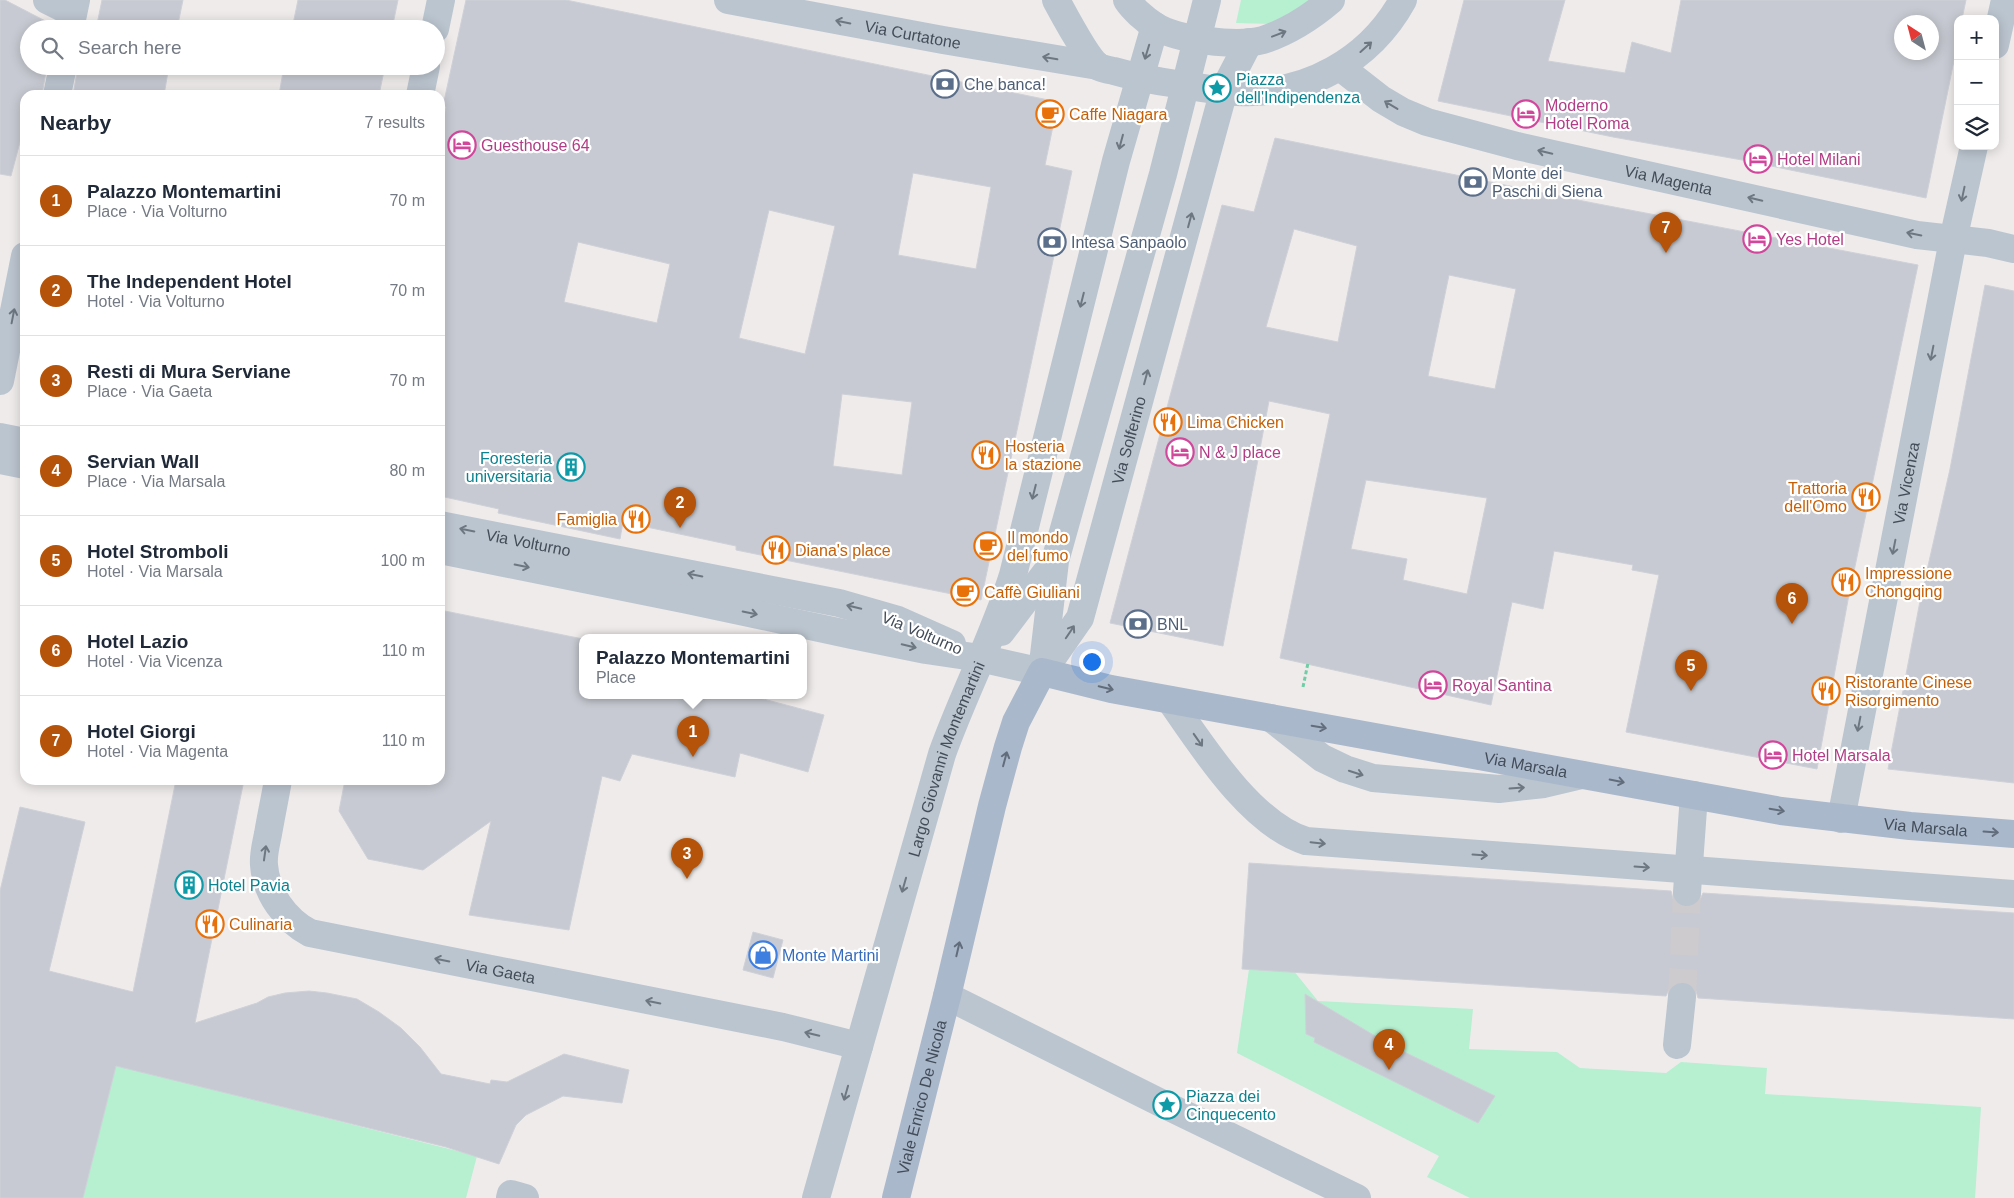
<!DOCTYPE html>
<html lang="en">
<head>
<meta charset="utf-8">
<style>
	body { margin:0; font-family:Arial,sans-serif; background:#f2f2f3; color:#1f2937 }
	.controls { position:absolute; right:15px; top:15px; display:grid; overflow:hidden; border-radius:10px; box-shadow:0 2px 12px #0003 }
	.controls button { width:45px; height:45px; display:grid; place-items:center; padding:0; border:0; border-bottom:1px solid #e0e1e3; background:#fff; color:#1f2937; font:25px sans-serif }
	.compass { position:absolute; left:1894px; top:15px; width:45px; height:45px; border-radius:50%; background:#fff; box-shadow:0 2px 12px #0003; rotate:324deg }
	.you { position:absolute; left:1091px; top:661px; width:18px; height:18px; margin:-12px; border:4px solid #fff; border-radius:50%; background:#1a73e8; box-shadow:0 0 0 8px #1a73e833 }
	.badge { display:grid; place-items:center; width:32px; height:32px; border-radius:50%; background:#b45309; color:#fff; font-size:16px; font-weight:700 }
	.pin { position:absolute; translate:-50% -41px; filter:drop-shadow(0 1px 2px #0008) }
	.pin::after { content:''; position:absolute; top:26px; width:18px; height:15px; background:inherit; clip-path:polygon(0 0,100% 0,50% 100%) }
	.popup { position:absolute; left:579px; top:634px; width:228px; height:65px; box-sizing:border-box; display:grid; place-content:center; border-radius:10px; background:#fff; filter:drop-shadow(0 1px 4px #0005); font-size:16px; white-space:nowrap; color:#747a83 }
	.popup b { font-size:19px; color:#1f2937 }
	.popup::after { content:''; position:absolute; left:50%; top:100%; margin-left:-10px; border:10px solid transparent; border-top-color:#fff }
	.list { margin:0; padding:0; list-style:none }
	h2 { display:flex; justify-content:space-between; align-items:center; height:65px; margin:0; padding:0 20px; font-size:21px }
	h2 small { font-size:16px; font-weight:400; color:#747a83 }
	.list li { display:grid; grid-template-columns:32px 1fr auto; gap:15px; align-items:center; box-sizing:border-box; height:90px; padding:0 20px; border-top:1px solid #e0e1e3 }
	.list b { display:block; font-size:19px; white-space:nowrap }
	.list p { margin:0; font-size:16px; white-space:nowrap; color:#747a83 }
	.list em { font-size:16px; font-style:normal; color:#747a83 }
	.icon { flex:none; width:28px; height:28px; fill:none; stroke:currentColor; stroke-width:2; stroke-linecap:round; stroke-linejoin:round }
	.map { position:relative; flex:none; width:2014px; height:1198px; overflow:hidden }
	.search { position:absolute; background:#fff; box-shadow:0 2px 12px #0003; left:20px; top:20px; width:425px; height:55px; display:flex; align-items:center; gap:12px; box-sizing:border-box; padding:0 18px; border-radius:28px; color:#747a83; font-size:19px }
	.panel { position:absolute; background:#fff; box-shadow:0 2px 12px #0003; left:20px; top:90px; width:425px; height:695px; border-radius:15px }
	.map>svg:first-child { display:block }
</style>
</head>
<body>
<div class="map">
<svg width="2014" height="1198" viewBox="0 0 2014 1198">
	<rect width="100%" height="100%" fill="#efebeb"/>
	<g fill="#b7efd1">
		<polygon points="1241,0 1313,0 1272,24 1236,23"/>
		<polygon points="1249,969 1293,970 1318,1001 1473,1009 1469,1049 1557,1052 1580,1068 1666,1073 1681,1062 1767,1068 1765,1094 1981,1107 1975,1198 1470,1198 1427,1177 1439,1156 1237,1053"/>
		<polygon points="116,1065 477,1156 466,1198 83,1198"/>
	</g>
	<g fill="#c7cad2" stroke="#cfd1d8" fill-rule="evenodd">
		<polygon points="0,0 5,0 55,26 55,29 29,29 29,66 47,66 42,95 25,95 25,123 11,176 0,174"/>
		<polygon points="102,0 183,0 177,29 96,29"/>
		<polygon points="298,0 398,0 392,29 292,29"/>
		<path d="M466 0H566L1058 102 1045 165 1072 171 981 600 736 550V546L623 522 620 539 498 513 499 509 440 496V136L446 107 443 106ZM913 173 991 187 976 269 898 255ZM769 210 835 226 805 354 739 338ZM578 242 670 264 657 323 564 302ZM842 394 912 402 902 475 833 466Z"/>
		<path d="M1464 0H1565L1548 61 1625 73 1632 42 1671 53 1681 0H1966L1962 19H1958V41L1926 198 1742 160 1613 137 1438 101ZM1902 22H1932V52H1902Z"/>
		<polygon points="78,66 169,66 164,95 73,95"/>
		<polygon points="284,66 385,66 379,95 279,95"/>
		<path d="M1275 138 1588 202 1918 265 1848 600 1817 769 1626 732 1659 575 1632 570 1633 565 1554 551 1543 609 1512 602 1491 705 1280 658 1330 414 1269 401 1223 646 1110 623 1174 381 1222 205 1254 212ZM1294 229 1357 246 1338 342 1266 327ZM1449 275 1516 289 1495 389 1428 376ZM1366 480 1487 498 1467 594 1403 580 1407 559 1351 549Z"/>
		<polygon points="1985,285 2014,291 2014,783 1888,769 1920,601 1950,469"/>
		<polygon points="440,610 583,639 583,696 752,696 824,715 808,772 740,753 735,777 632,754 620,781 602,776 569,930 469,915 491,821 423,870 368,859 339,811 345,780 440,780"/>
		<polygon points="176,780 244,780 195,1023 257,1003 268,997 285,993 309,991 327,993 357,999 379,1012 401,1028 420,1047 441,1074 490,1084 491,1080 507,1082 564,1054 629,1070 622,1103 563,1096 526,1115 516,1125 499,1164 446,1147 116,1066 83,1198 0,1198 0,891 20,807 85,822 49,971 133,992"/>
		<polygon points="1249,863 1671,891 1673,899 1678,905 1685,907 1694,906 1700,900 1703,893 2014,913 2014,1019 1698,998 1696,991 1692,985 1683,981 1676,983 1670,987 1666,996 1242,969"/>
		<polygon points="753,932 783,940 773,978 743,970"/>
		<polygon points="1305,994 1392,1046 1495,1096 1478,1123 1314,1042 1315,1038 1306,1034"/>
	</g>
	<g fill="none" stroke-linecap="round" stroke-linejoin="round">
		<polyline stroke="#cdcbce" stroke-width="28" stroke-dasharray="28 14" stroke-linecap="butt" points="1682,997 1687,892"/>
		<polyline stroke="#6ecea6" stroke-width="3" stroke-dasharray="4 2.5" stroke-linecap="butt" points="1303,687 1308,663"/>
		<g stroke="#bbc5cf" stroke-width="28">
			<polyline points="47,0 73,13"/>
			<path id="s1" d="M728 0 943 40 1098 66"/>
			<path d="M1056 0C1063 13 1088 60 1099 67 1103 69 1109 70 1114 71 1135 77 1155 81 1177 84 1197 87 1217 91 1237 92 1306 96 1370 60 1403 0"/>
			<path d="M1127 0C1133 9 1145 20 1155 26 1177 40 1237 47 1263 40 1290 31 1310 18 1331 0"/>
			<polyline points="70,29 76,0"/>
			<polyline points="435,29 441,0"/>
			<polyline points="1995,45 2005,0"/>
			<path id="s2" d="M1340 67 1381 99 1403 112 1427 122 1517 146 1917 235 1988 243 2014 249"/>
			<polyline points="57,95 63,66"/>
			<polyline points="420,95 426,66"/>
			<polyline points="0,381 25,256"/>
			<polyline points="0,437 25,442"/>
			<polyline points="0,460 25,465"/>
			<path id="s3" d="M440 525 839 603 898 620 952 644"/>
			<polyline points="440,550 688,600 852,635 926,650 980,658 1042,672"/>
			<polyline points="1001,632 1054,562"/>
			<path id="s4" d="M1043 671 1080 618 1224 90 1249 42"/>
			<polyline points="1042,672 1055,561 1163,174 1207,0"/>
			<path d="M1170 700C1202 746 1251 824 1306 841L2014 894"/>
			<polyline points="1271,718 1322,758 1345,769 1373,778 1499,789 1544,784 1582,775"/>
			<path id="s5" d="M278 780C275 798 271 816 268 834 266 844 263 855 264 865 266 893 285 920 310 933L783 1027 859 1046"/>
			<path id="s6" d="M1841 819 1953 240 1974 146"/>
			<polyline points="1687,892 1694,795"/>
			<polyline points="947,996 1159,1102 1357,1198"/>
			<polyline points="1677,1045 1682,997"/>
			<polyline points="510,1198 511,1194 525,1198"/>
			<path id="s7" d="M816 1198 942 754C964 693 994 636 1013 575L1116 161 1155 26"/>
		</g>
		<path stroke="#aab8cc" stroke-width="28" id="s8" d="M896 1198 947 996 992 806 1008 747 1016 722 1042 672 1111 689 1781 811 1910 826 2014 834"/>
	</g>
	<defs><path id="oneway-shaft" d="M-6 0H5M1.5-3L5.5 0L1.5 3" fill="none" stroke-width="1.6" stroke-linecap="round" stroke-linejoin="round" transform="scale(1.25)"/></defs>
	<g stroke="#6d7782">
		<use href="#oneway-shaft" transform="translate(843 22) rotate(-169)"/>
		<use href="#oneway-shaft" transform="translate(1279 34) rotate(-21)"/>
		<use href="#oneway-shaft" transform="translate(1366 47) rotate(-42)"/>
		<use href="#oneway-shaft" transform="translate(1147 52) rotate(107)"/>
		<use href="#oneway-shaft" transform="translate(1050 58) rotate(-170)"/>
		<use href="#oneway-shaft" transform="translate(1391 105) rotate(-149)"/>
		<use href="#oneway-shaft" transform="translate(1121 142) rotate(105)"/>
		<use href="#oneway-shaft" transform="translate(1545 152) rotate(-167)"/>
		<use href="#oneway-shaft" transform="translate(1963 194) rotate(102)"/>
		<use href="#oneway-shaft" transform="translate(1755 199) rotate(-167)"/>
		<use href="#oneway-shaft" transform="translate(1190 220) rotate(-75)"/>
		<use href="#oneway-shaft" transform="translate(1914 234) rotate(-169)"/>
		<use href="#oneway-shaft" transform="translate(1082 300) rotate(104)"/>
		<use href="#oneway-shaft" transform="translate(13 316) rotate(-79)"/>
		<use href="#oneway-shaft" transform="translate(1932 353) rotate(101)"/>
		<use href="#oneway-shaft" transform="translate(1146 377) rotate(-75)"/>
		<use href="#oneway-shaft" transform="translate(1034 492) rotate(104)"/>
		<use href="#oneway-shaft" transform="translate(467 530) rotate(-169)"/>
		<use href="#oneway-shaft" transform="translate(1894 547) rotate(101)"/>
		<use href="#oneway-shaft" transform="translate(522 566) rotate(11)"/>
		<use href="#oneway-shaft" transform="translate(695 575) rotate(-169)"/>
		<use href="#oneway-shaft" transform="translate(854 607) rotate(-166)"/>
		<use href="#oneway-shaft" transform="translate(750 613) rotate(12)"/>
		<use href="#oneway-shaft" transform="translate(1070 632) rotate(-56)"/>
		<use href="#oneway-shaft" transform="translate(909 646) rotate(13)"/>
		<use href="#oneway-shaft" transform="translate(1859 724) rotate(101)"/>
		<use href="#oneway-shaft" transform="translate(1198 740) rotate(55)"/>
		<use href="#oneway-shaft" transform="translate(1356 773) rotate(18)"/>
		<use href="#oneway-shaft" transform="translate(1517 788) rotate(-4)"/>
		<use href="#oneway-shaft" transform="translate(1318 843) rotate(6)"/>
		<use href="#oneway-shaft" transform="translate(265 853) rotate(-82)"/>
		<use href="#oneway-shaft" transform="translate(1480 855) rotate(4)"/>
		<use href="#oneway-shaft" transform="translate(1642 867) rotate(4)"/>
		<use href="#oneway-shaft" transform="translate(904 885) rotate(106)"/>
		<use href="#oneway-shaft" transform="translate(442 960) rotate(-169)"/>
		<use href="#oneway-shaft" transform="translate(653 1002) rotate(-169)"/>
		<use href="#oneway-shaft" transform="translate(812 1034) rotate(-166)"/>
		<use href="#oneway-shaft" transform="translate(846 1093) rotate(106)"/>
	</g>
	<g stroke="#626d7c">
		<use href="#oneway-shaft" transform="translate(1106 688) rotate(13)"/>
		<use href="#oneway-shaft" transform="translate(1319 727) rotate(10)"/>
		<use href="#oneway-shaft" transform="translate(1005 759) rotate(-75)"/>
		<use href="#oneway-shaft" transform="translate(1617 781) rotate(11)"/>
		<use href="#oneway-shaft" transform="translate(1777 810) rotate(10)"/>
		<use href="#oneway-shaft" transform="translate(1991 832) rotate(4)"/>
		<use href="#oneway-shaft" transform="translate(958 949) rotate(-77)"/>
	</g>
	<defs>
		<g id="bank-ring" transform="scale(1.4375)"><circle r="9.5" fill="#fff" stroke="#5c6f8a" stroke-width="1.5"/><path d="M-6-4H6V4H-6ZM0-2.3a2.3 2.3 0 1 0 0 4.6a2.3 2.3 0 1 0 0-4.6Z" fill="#5c6f8a"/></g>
		<g id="sight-ring" transform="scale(1.4375)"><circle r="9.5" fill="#fff" stroke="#0f9aa8" stroke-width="1.5"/><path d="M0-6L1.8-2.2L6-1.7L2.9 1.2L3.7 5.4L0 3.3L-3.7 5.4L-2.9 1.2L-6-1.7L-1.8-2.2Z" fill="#0f9aa8"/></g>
		<g id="cafe-ring" transform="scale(1.4375)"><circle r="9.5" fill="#fff" stroke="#e8710a" stroke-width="1.5"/><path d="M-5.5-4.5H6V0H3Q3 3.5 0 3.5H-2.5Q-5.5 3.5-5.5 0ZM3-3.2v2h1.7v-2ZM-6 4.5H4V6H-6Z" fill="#e8710a"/></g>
		<g id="hotel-ring" transform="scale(1.4375)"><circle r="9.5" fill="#fff" stroke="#d1479c" stroke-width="1.5"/><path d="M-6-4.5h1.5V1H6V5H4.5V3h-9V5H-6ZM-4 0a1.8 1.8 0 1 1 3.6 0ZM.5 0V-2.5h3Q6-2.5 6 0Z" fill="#d1479c"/></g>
		<g id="restaurant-ring" transform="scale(1.4375)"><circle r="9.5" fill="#fff" stroke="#e8710a" stroke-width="1.5"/><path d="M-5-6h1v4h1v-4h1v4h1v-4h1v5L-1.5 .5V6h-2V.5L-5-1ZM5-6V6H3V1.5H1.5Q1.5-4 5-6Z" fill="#e8710a"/></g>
		<g id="building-ring" transform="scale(1.4375)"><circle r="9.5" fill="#fff" stroke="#0f9aa8" stroke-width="1.5"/><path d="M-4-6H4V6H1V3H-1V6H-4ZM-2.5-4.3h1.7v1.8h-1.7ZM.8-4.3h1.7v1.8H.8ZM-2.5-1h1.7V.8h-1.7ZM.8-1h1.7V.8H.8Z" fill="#0f9aa8"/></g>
		<g id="shop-ring" transform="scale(1.4375)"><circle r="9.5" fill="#fff" stroke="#3f7fe0" stroke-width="1.5"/><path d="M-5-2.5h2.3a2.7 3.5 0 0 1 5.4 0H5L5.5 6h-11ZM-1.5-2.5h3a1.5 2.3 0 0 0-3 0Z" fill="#3f7fe0"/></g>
	</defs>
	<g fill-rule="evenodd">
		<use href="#bank-ring" x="945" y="84"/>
		<use href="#sight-ring" x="1217" y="88"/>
		<use href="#cafe-ring" x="1050" y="114"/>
		<use href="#hotel-ring" x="1526" y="114"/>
		<use href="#hotel-ring" x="462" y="145"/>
		<use href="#hotel-ring" x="1758" y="159"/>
		<use href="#bank-ring" x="1473" y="182"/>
		<use href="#hotel-ring" x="1757" y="239"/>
		<use href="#bank-ring" x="1052" y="242"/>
		<use href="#restaurant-ring" x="1168" y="422"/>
		<use href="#hotel-ring" x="1180" y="452"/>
		<use href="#restaurant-ring" x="986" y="455"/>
		<use href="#building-ring" x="571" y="467"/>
		<use href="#restaurant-ring" x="1866" y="497"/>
		<use href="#restaurant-ring" x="636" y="519"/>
		<use href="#cafe-ring" x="988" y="546"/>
		<use href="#restaurant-ring" x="776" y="550"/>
		<use href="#restaurant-ring" x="1846" y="582"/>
		<use href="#cafe-ring" x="965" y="592"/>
		<use href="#bank-ring" x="1138" y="624"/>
		<use href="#hotel-ring" x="1433" y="685"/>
		<use href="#restaurant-ring" x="1826" y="691"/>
		<use href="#hotel-ring" x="1773" y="755"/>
		<use href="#building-ring" x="189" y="885"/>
		<use href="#restaurant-ring" x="210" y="924"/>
		<use href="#shop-ring" x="763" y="955"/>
		<use href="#sight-ring" x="1167" y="1105"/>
	</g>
	<g text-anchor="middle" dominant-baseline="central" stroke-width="4.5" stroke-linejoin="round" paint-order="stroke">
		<g font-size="16" fill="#434d59" stroke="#fff">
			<text stroke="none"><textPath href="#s1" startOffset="188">Via Curtatone</textPath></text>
			<text stroke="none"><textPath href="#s2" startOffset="352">Via Magenta</textPath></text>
			<text stroke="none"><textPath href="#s4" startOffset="249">Via Solferino</textPath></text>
			<text stroke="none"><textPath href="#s6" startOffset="342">Via Vicenza</textPath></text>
			<text stroke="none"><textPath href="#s3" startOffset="90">Via Volturno</textPath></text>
			<text transform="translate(922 633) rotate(23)">Via Volturno</text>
			<text stroke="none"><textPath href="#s7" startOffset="458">Largo Giovanni Montemartini</textPath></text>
			<text stroke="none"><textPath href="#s8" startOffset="1040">Via Marsala</textPath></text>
			<text stroke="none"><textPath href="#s8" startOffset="1445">Via Marsala</textPath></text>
			<text stroke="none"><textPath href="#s5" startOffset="366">Via Gaeta</textPath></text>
			<text stroke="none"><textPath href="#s8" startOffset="104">Viale Enrico De Nicola</textPath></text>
		</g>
		<g font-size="16" fill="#0d838f" stroke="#fff" text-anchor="start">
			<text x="1236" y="79">Piazza<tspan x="1236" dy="18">dell'Indipendenza</tspan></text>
			<text x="552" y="458" text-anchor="end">Foresteria<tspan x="552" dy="18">universitaria</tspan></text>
			<text x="208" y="885">Hotel Pavia</text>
			<text x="1186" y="1096">Piazza dei<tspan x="1186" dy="18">Cinquecento</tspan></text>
		</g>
		<g font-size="16" fill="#4e5e75" stroke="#fff" text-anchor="start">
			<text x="964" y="84">Che banca!</text>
			<text x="1492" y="173">Monte dei<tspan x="1492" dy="18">Paschi di Siena</tspan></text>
			<text x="1071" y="242">Intesa Sanpaolo</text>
			<text x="1157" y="624">BNL</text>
		</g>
		<g font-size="16" fill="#b23c85" stroke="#fff" text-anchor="start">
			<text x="1545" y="105">Moderno<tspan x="1545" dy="18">Hotel Roma</tspan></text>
			<text x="481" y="145">Guesthouse 64</text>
			<text x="1777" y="159">Hotel Milani</text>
			<text x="1776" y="239">Yes Hotel</text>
			<text x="1199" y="452">N &amp; J place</text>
			<text x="1452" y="685">Royal Santina</text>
			<text x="1792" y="755">Hotel Marsala</text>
		</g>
		<g font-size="16" fill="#c56008" stroke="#fff" text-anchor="start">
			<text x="1069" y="114">Caffe Niagara</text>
			<text x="1187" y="422">Lima Chicken</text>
			<text x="1005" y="446">Hosteria<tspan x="1005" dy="18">la stazione</tspan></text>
			<text x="1847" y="488" text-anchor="end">Trattoria<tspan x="1847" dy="18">dell'Omo</tspan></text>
			<text x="617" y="519" text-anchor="end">Famiglia</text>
			<text x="1007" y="537">Il mondo<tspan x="1007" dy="18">del fumo</tspan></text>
			<text x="795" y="550">Diana's place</text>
			<text x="1865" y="573">Impressione<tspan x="1865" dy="18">Chongqing</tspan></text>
			<text x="984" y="592">Caffè Giuliani</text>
			<text x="1845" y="682">Ristorante Cinese<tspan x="1845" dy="18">Risorgimento</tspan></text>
			<text x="229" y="924">Culinaria</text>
		</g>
		<g font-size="16" fill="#366cbe" stroke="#fff" text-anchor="start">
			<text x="782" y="955">Monte Martini</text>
		</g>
	</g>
</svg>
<div class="controls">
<button>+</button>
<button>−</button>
<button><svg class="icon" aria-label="layers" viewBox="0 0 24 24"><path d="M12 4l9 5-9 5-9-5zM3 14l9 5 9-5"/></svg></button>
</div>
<svg class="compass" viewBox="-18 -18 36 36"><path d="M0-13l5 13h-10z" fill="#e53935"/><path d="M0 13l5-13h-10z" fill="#747a83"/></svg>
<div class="you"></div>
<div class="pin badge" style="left:693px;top:757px">1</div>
<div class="popup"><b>Palazzo Montemartini</b>Place</div>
<div class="pin badge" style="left:680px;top:528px">2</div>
<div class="pin badge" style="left:687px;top:879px">3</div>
<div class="pin badge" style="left:1389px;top:1070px">4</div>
<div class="pin badge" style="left:1691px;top:691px">5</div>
<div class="pin badge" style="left:1792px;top:624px">6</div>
<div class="pin badge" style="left:1666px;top:253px">7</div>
<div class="search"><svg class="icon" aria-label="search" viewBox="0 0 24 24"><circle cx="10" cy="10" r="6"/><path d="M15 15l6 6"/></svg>Search here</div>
<section class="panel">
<h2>Nearby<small>7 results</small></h2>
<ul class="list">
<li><span class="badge">1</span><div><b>Palazzo Montemartini</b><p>Place · Via Volturno</p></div><em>70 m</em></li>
<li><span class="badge">2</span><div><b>The Independent Hotel</b><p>Hotel · Via Volturno</p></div><em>70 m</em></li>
<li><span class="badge">3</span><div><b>Resti di Mura Serviane</b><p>Place · Via Gaeta</p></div><em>70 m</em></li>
<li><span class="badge">4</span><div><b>Servian Wall</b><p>Place · Via Marsala</p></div><em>80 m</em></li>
<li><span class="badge">5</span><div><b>Hotel Stromboli</b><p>Hotel · Via Marsala</p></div><em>100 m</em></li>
<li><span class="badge">6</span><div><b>Hotel Lazio</b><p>Hotel · Via Vicenza</p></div><em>110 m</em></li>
<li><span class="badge">7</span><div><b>Hotel Giorgi</b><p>Hotel · Via Magenta</p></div><em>110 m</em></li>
</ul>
</section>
</div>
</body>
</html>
